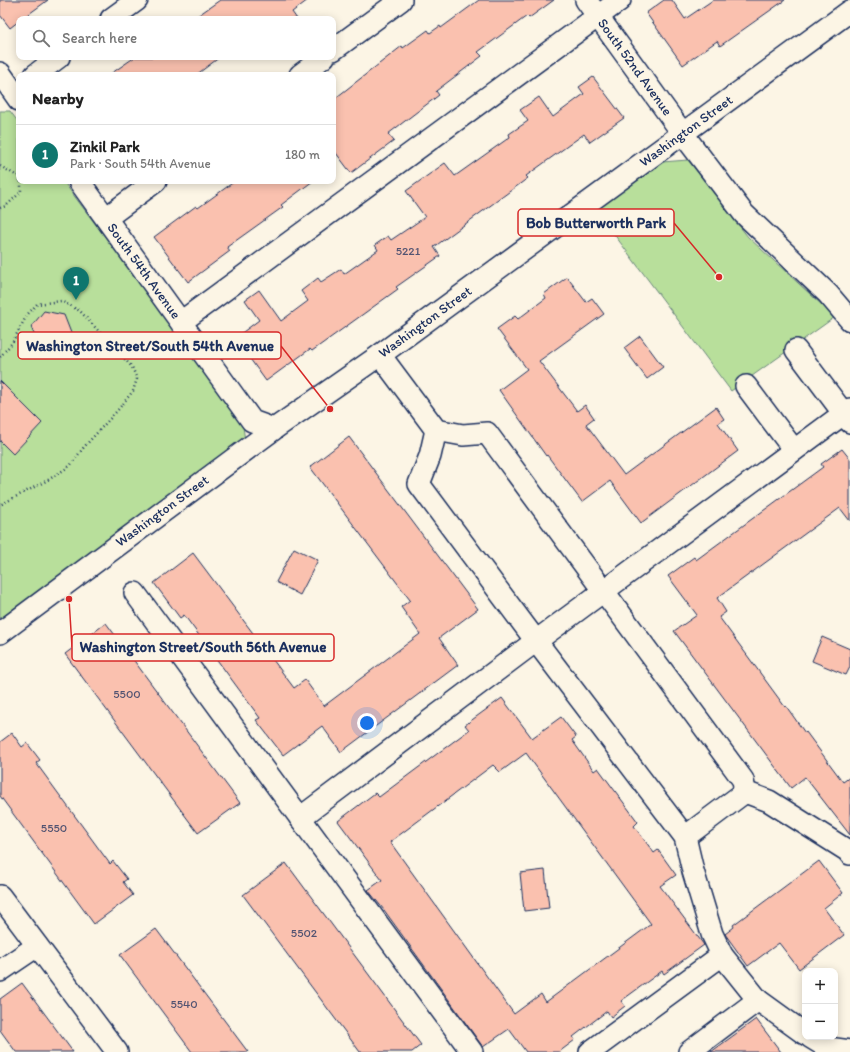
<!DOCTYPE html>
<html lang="en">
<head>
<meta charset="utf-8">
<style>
	body { margin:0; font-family:Itim,sans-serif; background:#f2f2f2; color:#222 }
	.controls { position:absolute; right:12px; bottom:12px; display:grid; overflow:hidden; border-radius:8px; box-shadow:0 2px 10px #0003 }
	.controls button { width:36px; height:36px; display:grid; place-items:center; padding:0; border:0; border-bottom:1px solid #e0e0e0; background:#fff; color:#222; font:20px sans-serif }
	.you { position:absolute; left:367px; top:723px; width:14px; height:14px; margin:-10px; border:3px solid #fff; border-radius:50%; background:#1a73e8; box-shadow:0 0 0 6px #1a73e833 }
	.badge { display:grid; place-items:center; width:26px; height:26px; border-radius:50%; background:#0f766e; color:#fff; font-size:13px; font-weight:700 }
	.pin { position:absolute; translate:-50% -33px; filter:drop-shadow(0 1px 2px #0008) }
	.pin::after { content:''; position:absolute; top:21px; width:14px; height:12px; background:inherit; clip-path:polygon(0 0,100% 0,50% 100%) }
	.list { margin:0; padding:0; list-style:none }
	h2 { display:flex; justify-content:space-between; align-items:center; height:52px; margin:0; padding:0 16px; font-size:17px }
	h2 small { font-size:13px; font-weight:400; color:#767676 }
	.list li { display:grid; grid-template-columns:26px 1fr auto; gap:12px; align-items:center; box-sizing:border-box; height:60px; padding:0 16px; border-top:1px solid #e0e0e0 }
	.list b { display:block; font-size:15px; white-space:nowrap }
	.list p { margin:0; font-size:13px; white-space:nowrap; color:#767676 }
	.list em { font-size:13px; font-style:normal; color:#767676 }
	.icon { flex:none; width:22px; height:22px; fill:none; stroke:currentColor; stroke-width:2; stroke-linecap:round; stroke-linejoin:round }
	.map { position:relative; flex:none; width:850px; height:1052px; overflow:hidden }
	.search { position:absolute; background:#fff; box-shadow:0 2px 10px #0003; left:16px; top:16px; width:320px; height:44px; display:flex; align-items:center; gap:10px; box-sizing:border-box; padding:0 14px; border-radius:8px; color:#767676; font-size:15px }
	.panel { position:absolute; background:#fff; box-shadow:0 2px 10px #0003; left:16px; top:72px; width:320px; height:112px; border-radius:8px }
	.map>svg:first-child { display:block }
</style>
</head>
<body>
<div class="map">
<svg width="850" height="1052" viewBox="0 0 850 1052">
	<rect width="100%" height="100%" fill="#fcf5e5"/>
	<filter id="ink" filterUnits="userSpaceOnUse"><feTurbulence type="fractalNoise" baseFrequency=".025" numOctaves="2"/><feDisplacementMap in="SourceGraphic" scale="8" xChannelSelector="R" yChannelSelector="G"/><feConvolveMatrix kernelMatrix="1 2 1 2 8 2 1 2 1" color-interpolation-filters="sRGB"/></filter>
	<g filter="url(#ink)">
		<g fill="#b8df9b" stroke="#6a877c">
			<polygon points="0,111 10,111 19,123 19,181 63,181 242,419 245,441 0,619"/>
			<polygon points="688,160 748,237 835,317 731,391 596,210 662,162"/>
		</g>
		<g fill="#fac1af" stroke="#1b2f5e" fill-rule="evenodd">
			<polygon points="0,0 48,0 22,19 19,19 19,21 10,28 0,15"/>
			<polygon points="220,0 308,0 292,12 297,19 193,19"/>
			<polygon points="479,0 554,0 529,18 527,16 478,52 482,56 436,91 439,95 388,134 394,141 351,173 333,149 333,100 402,46 403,48 428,30 430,33 440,26 441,28"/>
			<polygon points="664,0 672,0 685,19 713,0 785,0 720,46 717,41 683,65 646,13"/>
			<polygon points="135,57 220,57 196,75 109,75"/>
			<polygon points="593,77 624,118 590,142 584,134 526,176 528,178 434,247 440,256 396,287 398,289 312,351 310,349 266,381 235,338 259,320 245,300 259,290 281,321 308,301 301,291 318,278 321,282 341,269 344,274 378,250 375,245 388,236 391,240 425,217 406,191 445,163 455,176 510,137 509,134 528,121 520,110 539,97 553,117 584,94 579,87"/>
			<polygon points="235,181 313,181 281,205 283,207 227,247 230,251 188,282 154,237 196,206 198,208"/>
			<polygon points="567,277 586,302 592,298 604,314 539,361 577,411 585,405 594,418 586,424 624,475 716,407 724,419 718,423 738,451 641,523 610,481 582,502 547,455 546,456 499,390 527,369 497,329 515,316 518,319 546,298 544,294"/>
			<polygon points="44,311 64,315 71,333 59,348 39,346 31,327"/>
			<polygon points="640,336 663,367 647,379 624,348"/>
			<polygon points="0,381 42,423 13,454 0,441"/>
			<polygon points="349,437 478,609 439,638 458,665 341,752 322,726 283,755 256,720 260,718 184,615 180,618 154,583 193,553 294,688 305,680 324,706 420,634 401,607 410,600 310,467"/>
			<polygon points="842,449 850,459 850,521 840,508 717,598 726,612 719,617 785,707 786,706 805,733 806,732 843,782 850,777 850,835 805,777 791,788 674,631 697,615 668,576 694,557 696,560 823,467 821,464"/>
			<polygon points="294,548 318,560 300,595 276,582"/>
			<polygon points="106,623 240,803 198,833 65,654"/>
			<polygon points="822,637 850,649 850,667 846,675 812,661"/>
			<path d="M502 698 532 738 561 717 576 737 572 740 594 771 598 768 638 822 634 826 654 853 658 850 676 875 660 886 704 945 664 974 662 971 621 1001 625 1006 611 1017 607 1011 573 1037 575 1040 559 1052H526L509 1029 483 1047 384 910 368 890 382 880 338 821 375 793 379 797 469 730 465 725ZM526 753 651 924 546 1002 541 994 514 1014 390 842 493 765 500 772Z"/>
			<polygon points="12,733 22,747 27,743 40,760 36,763 110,864 113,861 127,879 123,882 133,895 94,924 0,796 0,742"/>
			<polygon points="819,861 843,893 824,908 844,935 799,969 779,943 748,966 725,934 734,927 733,925"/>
			<polygon points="286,863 421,1045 412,1052 360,1052 243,895"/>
			<polygon points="545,870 549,908 524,911 520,873"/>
			<polygon points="156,929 248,1052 192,1052 120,955"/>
			<polygon points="22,983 73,1052 16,1052 0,1030 0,999"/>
			<polygon points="756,1019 781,1052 711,1052"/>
		</g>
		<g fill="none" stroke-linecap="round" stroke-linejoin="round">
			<g stroke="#1b2f5e" stroke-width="24">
				<g id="minor">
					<polyline points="586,0 683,134 744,214 828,294 850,320"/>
					<polyline points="111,19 137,0"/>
					<polyline points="333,50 401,0"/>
					<polyline points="0,73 19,100"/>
					<polyline points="35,75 59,57"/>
					<polyline points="300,75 324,57"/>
					<polyline points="79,181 252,421 274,429"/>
					<polyline points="106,218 156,181"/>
					<polyline points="181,322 620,0"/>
					<polyline points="796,350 850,422"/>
					<polyline points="380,355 436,430 463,435 487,433 743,780 745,792"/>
					<polyline points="746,386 794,450"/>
					<polyline points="436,430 430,456 419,484 536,641 685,837 693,871 712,934 722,955 758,1000 805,1034"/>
					<polyline points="135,593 472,1052"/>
					<polyline points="0,633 274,429 380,355 850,11"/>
					<polyline points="300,818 536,641 850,409"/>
					<polyline points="685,837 745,792 769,801 848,851 850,854"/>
					<polyline points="0,896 117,1052"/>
					<polyline points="0,971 37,946"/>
					<polyline points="810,1037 828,1048 850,1051"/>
					<polyline points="590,1052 722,955"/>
					<polyline points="689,1052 758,1000"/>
				</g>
			</g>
			<g stroke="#1b2f5e" stroke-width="2.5" stroke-dasharray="1 3" stroke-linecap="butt">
				<polyline points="0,166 19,177"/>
				<polyline points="0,208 6,206 21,192 21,181"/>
				<polyline points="0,357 12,343 27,315 37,304 61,301 80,311 132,367 137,379 133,391 117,411 84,447 70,466 48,480 0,505"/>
			</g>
			<use href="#minor" stroke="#fcf5e5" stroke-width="21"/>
		</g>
	</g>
	<g text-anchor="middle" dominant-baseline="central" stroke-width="3" stroke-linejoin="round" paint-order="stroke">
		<g font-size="12" fill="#535472">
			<text x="408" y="251">5221</text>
			<text x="127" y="694">5500</text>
			<text x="54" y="828">5550</text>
			<text x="304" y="933">5502</text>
			<text x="184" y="1004">5540</text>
		</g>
		<g font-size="14" fill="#1b2f5e" stroke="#fcf5e5">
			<text transform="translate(635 67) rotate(54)">South 52nd Avenue</text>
			<text transform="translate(686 131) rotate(-36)">Washington Street</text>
			<text transform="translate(144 271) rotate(54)">South 54th Avenue</text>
			<text transform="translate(425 322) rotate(-36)">Washington Street</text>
			<text transform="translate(162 511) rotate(-36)">Washington Street</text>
		</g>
	</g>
	<path fill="none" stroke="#d62828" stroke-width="1.5" d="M719 277L674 223M330 409L281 346M69 599L72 647"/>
	<g fill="#d62828" stroke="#fcf5e5" stroke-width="1.5">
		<circle cx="719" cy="277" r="4"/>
		<circle cx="330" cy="409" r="4"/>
		<circle cx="69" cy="599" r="4"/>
	</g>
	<g fill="#fcf5e5" stroke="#d62828" stroke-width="1.5">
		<rect x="518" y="209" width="156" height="27" rx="4"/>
		<rect x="18" y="332" width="263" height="27" rx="4"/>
		<rect x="72" y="634" width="262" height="27" rx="4"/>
	</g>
	<g font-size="15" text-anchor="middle" font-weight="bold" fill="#1b2f5e">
		<text x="596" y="228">Bob Butterworth Park</text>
		<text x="150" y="351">Washington Street/South 54th Avenue</text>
		<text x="203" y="652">Washington Street/South 56th Avenue</text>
	</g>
</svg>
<div class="controls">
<button>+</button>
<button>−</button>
</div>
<div class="you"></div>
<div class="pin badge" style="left:76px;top:300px">1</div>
<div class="search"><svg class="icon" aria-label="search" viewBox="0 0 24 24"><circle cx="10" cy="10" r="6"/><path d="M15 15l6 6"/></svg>Search here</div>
<section class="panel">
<h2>Nearby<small></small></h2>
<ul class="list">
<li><span class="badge">1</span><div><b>Zinkil Park</b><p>Park · South 54th Avenue</p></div><em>180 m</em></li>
</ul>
</section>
</div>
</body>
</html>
